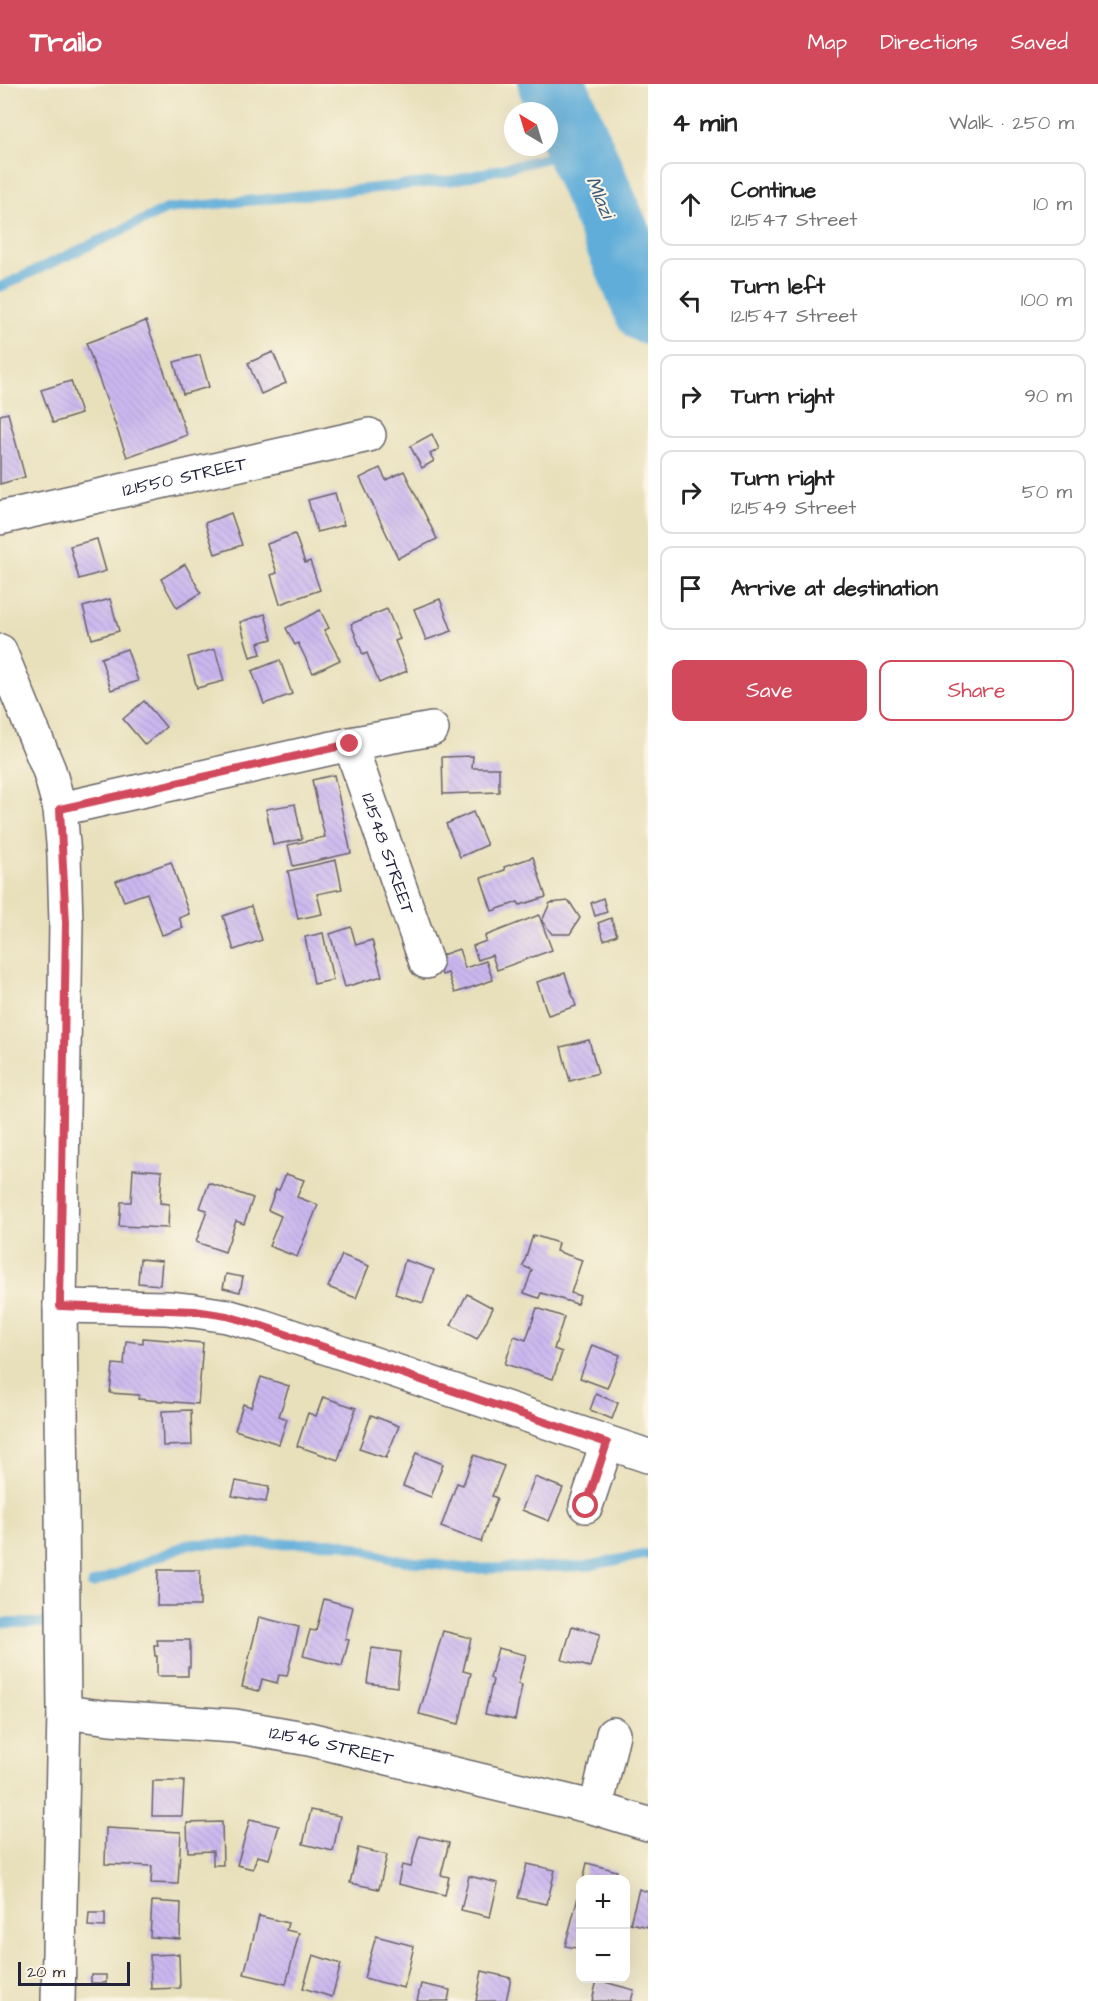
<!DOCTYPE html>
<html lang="en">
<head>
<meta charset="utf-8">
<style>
	body { margin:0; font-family:"Architects Daughter",sans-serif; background:#f6f6f6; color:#222 }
	.controls { position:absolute; right:18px; bottom:18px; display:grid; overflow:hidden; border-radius:12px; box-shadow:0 6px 24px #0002 }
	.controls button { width:54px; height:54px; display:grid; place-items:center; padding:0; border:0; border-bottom:2px solid #e0e0e0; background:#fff; color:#222; font:30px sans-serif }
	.compass { position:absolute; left:504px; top:18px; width:54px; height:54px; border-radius:50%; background:#fff; box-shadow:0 6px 24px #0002; rotate:322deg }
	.scale { position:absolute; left:18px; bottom:15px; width:112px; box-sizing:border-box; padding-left:6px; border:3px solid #22223b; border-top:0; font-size:16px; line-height:21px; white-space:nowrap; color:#22223b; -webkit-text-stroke:4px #fcf5e5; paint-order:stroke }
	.stop { position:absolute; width:18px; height:18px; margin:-14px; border:4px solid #d1495b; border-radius:50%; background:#fff }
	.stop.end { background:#d1495b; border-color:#fff; box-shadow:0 2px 6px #0008 }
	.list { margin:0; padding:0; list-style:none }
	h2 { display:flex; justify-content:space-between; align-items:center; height:78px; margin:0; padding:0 24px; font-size:26px }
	h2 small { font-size:20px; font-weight:400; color:#767676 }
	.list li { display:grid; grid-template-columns:39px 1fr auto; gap:18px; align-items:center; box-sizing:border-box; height:84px; margin:0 12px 12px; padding:0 12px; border:2px solid #e0e0e0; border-radius:12px }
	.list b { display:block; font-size:22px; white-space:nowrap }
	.list p { margin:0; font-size:20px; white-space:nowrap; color:#767676 }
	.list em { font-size:20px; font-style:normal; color:#767676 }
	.actions { display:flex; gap:12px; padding:18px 24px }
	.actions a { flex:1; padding:14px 0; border:2px solid #d1495b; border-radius:12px; text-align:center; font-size:21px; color:#d1495b }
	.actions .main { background:#d1495b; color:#fff }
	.icon { flex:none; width:33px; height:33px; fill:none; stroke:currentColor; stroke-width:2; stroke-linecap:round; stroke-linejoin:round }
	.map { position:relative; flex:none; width:648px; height:1917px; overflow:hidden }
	header { display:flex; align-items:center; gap:36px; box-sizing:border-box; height:84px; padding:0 30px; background:#d1495b; color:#fff }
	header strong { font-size:28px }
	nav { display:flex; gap:33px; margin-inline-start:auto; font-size:21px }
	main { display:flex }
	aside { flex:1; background:#fff }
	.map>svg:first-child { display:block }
</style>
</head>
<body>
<header>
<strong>Trailo</strong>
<nav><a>Map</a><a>Directions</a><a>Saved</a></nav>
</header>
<main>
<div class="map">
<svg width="648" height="1917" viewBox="0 0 648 1917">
	<defs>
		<pattern id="building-back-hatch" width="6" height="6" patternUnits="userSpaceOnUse" patternTransform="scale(1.5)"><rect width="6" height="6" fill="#ccb8f0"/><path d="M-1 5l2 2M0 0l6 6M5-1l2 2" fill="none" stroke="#af9ecf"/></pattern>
	</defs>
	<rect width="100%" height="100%" fill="#fcf5e5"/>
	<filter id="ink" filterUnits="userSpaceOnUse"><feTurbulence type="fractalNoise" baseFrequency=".0167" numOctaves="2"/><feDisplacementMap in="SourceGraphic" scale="12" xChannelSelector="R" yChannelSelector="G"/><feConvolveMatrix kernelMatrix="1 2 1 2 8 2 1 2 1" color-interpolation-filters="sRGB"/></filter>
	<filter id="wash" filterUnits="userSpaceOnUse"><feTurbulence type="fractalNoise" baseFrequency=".008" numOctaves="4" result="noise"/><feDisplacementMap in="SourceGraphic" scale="24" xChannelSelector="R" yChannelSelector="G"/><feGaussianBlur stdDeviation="1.35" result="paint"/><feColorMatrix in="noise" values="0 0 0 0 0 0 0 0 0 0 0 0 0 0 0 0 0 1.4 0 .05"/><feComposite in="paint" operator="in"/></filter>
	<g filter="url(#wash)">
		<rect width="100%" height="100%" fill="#e8e0bb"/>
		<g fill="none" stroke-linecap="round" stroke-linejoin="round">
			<g stroke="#60add9" stroke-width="10">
				<polyline points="0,203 167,125 455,96 580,66"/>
				<polyline points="92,1500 189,1460 341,1459 392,1475 469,1485 586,1482 648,1470"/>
				<polyline points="0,1539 44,1539"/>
			</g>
			<polyline stroke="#60add9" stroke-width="68" points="552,0 648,226"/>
		</g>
		<g id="blocks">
			<g fill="url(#building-back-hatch)">
				<polygon points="146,237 187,351 127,373 86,259"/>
				<polygon points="273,268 286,299 261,310 248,279"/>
				<polygon points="200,271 209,303 183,310 174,278"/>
				<polygon points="71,297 81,330 53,339 41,306"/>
				<polygon points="8,329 25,393 0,400 0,331"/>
				<polygon points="432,350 439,365 430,370 434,377 422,384 410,362"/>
				<polygon points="380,384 386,396 404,387 437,455 398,474 360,394"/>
				<polygon points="335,409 344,441 317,448 308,416"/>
				<polygon points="231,429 242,461 215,470 205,439"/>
				<polygon points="295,450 305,479 310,477 320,506 280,520 271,491 277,489 267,460"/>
				<polygon points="97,455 106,487 79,495 70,462"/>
				<polygon points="185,480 201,509 177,524 161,495"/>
				<polygon points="110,515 119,547 92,555 83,523"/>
				<polygon points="440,515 452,547 426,556 414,525"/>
				<polygon points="387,525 400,555 395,557 407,587 379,599 367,569 363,571 351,540"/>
				<polygon points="320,526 329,544 324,546 340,576 313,589 298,559 295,561 286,544"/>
				<polygon points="265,530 272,555 258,559 261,570 250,573 240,538"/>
				<polygon points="127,565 138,597 111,606 101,574"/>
				<polygon points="215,565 224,597 197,604 188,573"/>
				<polygon points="280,576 292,610 264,620 252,587"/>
				<polygon points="144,617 166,643 145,661 123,635"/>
				<polygon points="473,672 472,684 499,684 499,708 443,710 442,673"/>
				<polygon points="334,691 351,769 293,782 288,761 325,753 312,696"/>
				<polygon points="295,720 302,755 273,761 266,725"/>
				<polygon points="473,728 487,761 460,773 446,740"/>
				<polygon points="533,773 546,813 520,821 518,818 492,827 481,794 505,786 504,783"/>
				<polygon points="336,776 342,805 317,810 322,830 298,835 288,787"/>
				<polygon points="171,778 189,830 179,834 183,844 162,851 147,809 124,817 116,797"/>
				<polygon points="603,814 607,828 595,832 591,819"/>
				<polygon points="569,817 580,834 570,850 552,850 542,837 550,819"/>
				<polygon points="251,822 262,856 234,866 223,832"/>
				<polygon points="539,831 552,866 497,886 492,871 478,876 473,862 486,857 485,852"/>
				<polygon points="611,834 617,851 604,856 598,839"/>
				<polygon points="351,843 356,861 372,856 382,892 345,903 330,850"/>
				<polygon points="323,849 333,896 314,900 305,853"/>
				<polygon points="459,865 465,884 486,877 493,896 455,909 448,889 442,891 437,875 443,873 442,871"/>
				<polygon points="565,889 576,922 548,931 537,898"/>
				<polygon points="589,956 598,989 570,997 561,963"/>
				<polygon points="133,1085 162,1087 160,1119 169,1120 168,1144 119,1142 121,1118 131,1118"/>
				<polygon points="286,1090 304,1096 297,1113 318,1121 297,1173 269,1162 281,1132 268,1126 276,1105 279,1106"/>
				<polygon points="209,1099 253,1114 244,1140 236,1137 225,1168 196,1158 207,1126 200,1124"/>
				<polygon points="533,1151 558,1159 556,1167 582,1176 571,1209 580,1212 577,1220 541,1209 539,1214 524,1209 532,1186 523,1182"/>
				<polygon points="342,1171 369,1182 356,1214 328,1203"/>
				<polygon points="140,1175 162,1177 160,1201 138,1199"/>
				<polygon points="405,1176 434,1186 423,1219 395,1210"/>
				<polygon points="226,1190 243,1193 240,1208 223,1204"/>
				<polygon points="467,1210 493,1224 477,1255 451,1241"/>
				<polygon points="537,1224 564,1233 554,1265 562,1268 553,1295 505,1280 514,1252 526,1256"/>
				<polygon points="143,1254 203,1259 198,1320 138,1315 139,1311 110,1309 113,1280 124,1281 126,1257 143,1259"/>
				<polygon points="592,1261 620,1271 607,1304 580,1294"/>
				<polygon points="261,1293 289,1302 279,1332 287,1335 279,1360 235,1346 243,1320 251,1323"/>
				<polygon points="596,1310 618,1319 612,1335 590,1326"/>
				<polygon points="323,1313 356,1324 338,1376 297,1362 308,1329 316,1332"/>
				<polygon points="191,1326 192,1361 163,1362 162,1327"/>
				<polygon points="371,1331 399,1342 386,1374 359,1365"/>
				<polygon points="416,1369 443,1380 431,1413 403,1402"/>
				<polygon points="474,1371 504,1382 492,1412 497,1414 481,1458 441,1443 457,1399 463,1401"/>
				<polygon points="535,1393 563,1404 549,1437 522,1426"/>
				<polygon points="236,1397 269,1403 266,1418 232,1412"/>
				<polygon points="158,1486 200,1486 200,1522 157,1522"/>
				<polygon points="324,1515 353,1523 345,1555 349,1556 342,1582 303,1572 310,1546 316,1547"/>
				<polygon points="259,1533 299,1543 287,1592 279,1591 277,1599 262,1595 259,1607 242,1603"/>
				<polygon points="572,1542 600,1550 590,1583 562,1576"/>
				<polygon points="443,1547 471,1554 463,1587 471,1589 459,1640 419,1630"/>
				<polygon points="157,1556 190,1556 190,1583 188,1583 188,1592 157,1592 157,1572 155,1572 154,1561 158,1561"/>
				<polygon points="372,1564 401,1568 397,1603 367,1599"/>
				<polygon points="498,1564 526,1571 518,1600 522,1601 515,1636 485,1630 493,1596 490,1594"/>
				<polygon points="153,1697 184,1697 182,1732 152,1732"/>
				<polygon points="311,1726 340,1732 333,1767 303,1760"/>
				<polygon points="250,1735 279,1742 269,1775 257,1772 253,1785 237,1781"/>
				<polygon points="222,1738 223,1781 213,1781 213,1767 188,1768 187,1739"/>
				<polygon points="106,1744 181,1748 178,1800 151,1799 152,1782 105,1780"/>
				<polygon points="419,1752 449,1759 441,1791 449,1793 445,1811 398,1800 402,1781 411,1783"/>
				<polygon points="358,1764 387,1771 379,1805 350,1799"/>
				<polygon points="587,1779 617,1787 614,1796 583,1796"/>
				<polygon points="527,1780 555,1786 547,1820 518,1814"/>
				<polygon points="469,1792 498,1799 490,1833 461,1826"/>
				<polygon points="639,1805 648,1808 648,1843 630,1839"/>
				<polygon points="580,1806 580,1854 578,1854 576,1864 565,1862"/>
				<polygon points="152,1817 181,1819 180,1855 150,1853"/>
				<polygon points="89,1829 105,1829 105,1843 88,1842"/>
				<polygon points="259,1832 288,1839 286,1846 299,1849 286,1900 244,1890"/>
				<polygon points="376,1852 414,1862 404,1904 364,1894"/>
				<polygon points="179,1870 180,1904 151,1905 150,1871"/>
				<polygon points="313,1871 341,1880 332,1913 303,1904"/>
				<polygon points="482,1887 511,1894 506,1917 476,1917"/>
				<rect x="91" y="1891" width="15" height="8"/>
				<polygon points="597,1896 634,1906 631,1917 592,1917"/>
				<polygon points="421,1900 450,1906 448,1917 417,1917"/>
			</g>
		</g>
	</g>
	<g filter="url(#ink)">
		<use href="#blocks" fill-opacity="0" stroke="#676468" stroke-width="1.5"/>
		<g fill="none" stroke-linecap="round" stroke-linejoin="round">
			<g stroke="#676468" stroke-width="36">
				<g id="street">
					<path id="s1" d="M0 434 369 351"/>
					<polyline points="0,567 49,686 60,725 64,771 66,839 60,1222 64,1628 58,1917"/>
					<path id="s2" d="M350 660 426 878"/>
					<polyline points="60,725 350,660 432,645"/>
					<polyline points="60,1222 167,1224 195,1227 227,1232 262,1242 648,1372"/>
					<polyline points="586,1422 607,1359"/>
					<path id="s3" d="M64 1628 110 1634 235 1642 309 1655 596 1724 648 1740"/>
					<polyline points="596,1724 613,1650"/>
				</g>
			</g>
			<use href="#street" stroke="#fff" stroke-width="33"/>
		</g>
	</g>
	<g fill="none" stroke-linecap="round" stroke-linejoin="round" filter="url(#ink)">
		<polyline stroke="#d1495b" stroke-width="8" points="350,660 60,725 66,839 60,1222 195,1227 227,1232 262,1242 607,1359 586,1422"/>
	</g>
	<g text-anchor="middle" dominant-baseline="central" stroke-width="4.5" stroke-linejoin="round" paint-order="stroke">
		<g font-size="18" fill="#22223b" stroke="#fcf5e5">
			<text stroke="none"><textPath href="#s1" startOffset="189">121550 STREET</textPath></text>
			<text stroke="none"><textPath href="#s2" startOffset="116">121548 STREET</textPath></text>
			<text stroke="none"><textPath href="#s3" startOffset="270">121546 STREET</textPath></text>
		</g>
		<g font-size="20" font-style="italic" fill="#3b5a7a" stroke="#fcf5e5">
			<text transform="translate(600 113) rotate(67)">Mlazi</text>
		</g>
	</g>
</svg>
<div class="controls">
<button>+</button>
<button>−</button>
</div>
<svg class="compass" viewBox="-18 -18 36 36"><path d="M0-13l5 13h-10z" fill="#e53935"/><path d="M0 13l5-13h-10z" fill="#767676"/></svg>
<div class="scale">20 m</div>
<div class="stop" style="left:586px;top:1422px"></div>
<div class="stop end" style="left:350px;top:660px"></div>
</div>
<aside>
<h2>4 min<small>Walk · 250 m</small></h2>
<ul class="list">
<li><svg class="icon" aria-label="ahead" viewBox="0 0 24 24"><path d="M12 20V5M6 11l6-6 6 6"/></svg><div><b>Continue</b><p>121547 Street</p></div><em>10 m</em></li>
<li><svg class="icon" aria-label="left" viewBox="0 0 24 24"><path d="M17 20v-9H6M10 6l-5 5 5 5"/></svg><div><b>Turn left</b><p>121547 Street</p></div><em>100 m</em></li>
<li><svg class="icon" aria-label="right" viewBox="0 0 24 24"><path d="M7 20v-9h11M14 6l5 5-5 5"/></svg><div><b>Turn right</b></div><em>90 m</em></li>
<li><svg class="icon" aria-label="right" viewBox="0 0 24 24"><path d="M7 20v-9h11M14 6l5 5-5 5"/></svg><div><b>Turn right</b><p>121549 Street</p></div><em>50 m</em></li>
<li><svg class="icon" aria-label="arrive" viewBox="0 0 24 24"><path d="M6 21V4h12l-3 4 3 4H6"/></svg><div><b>Arrive at destination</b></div></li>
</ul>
<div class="actions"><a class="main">Save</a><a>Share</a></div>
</aside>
</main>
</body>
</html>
